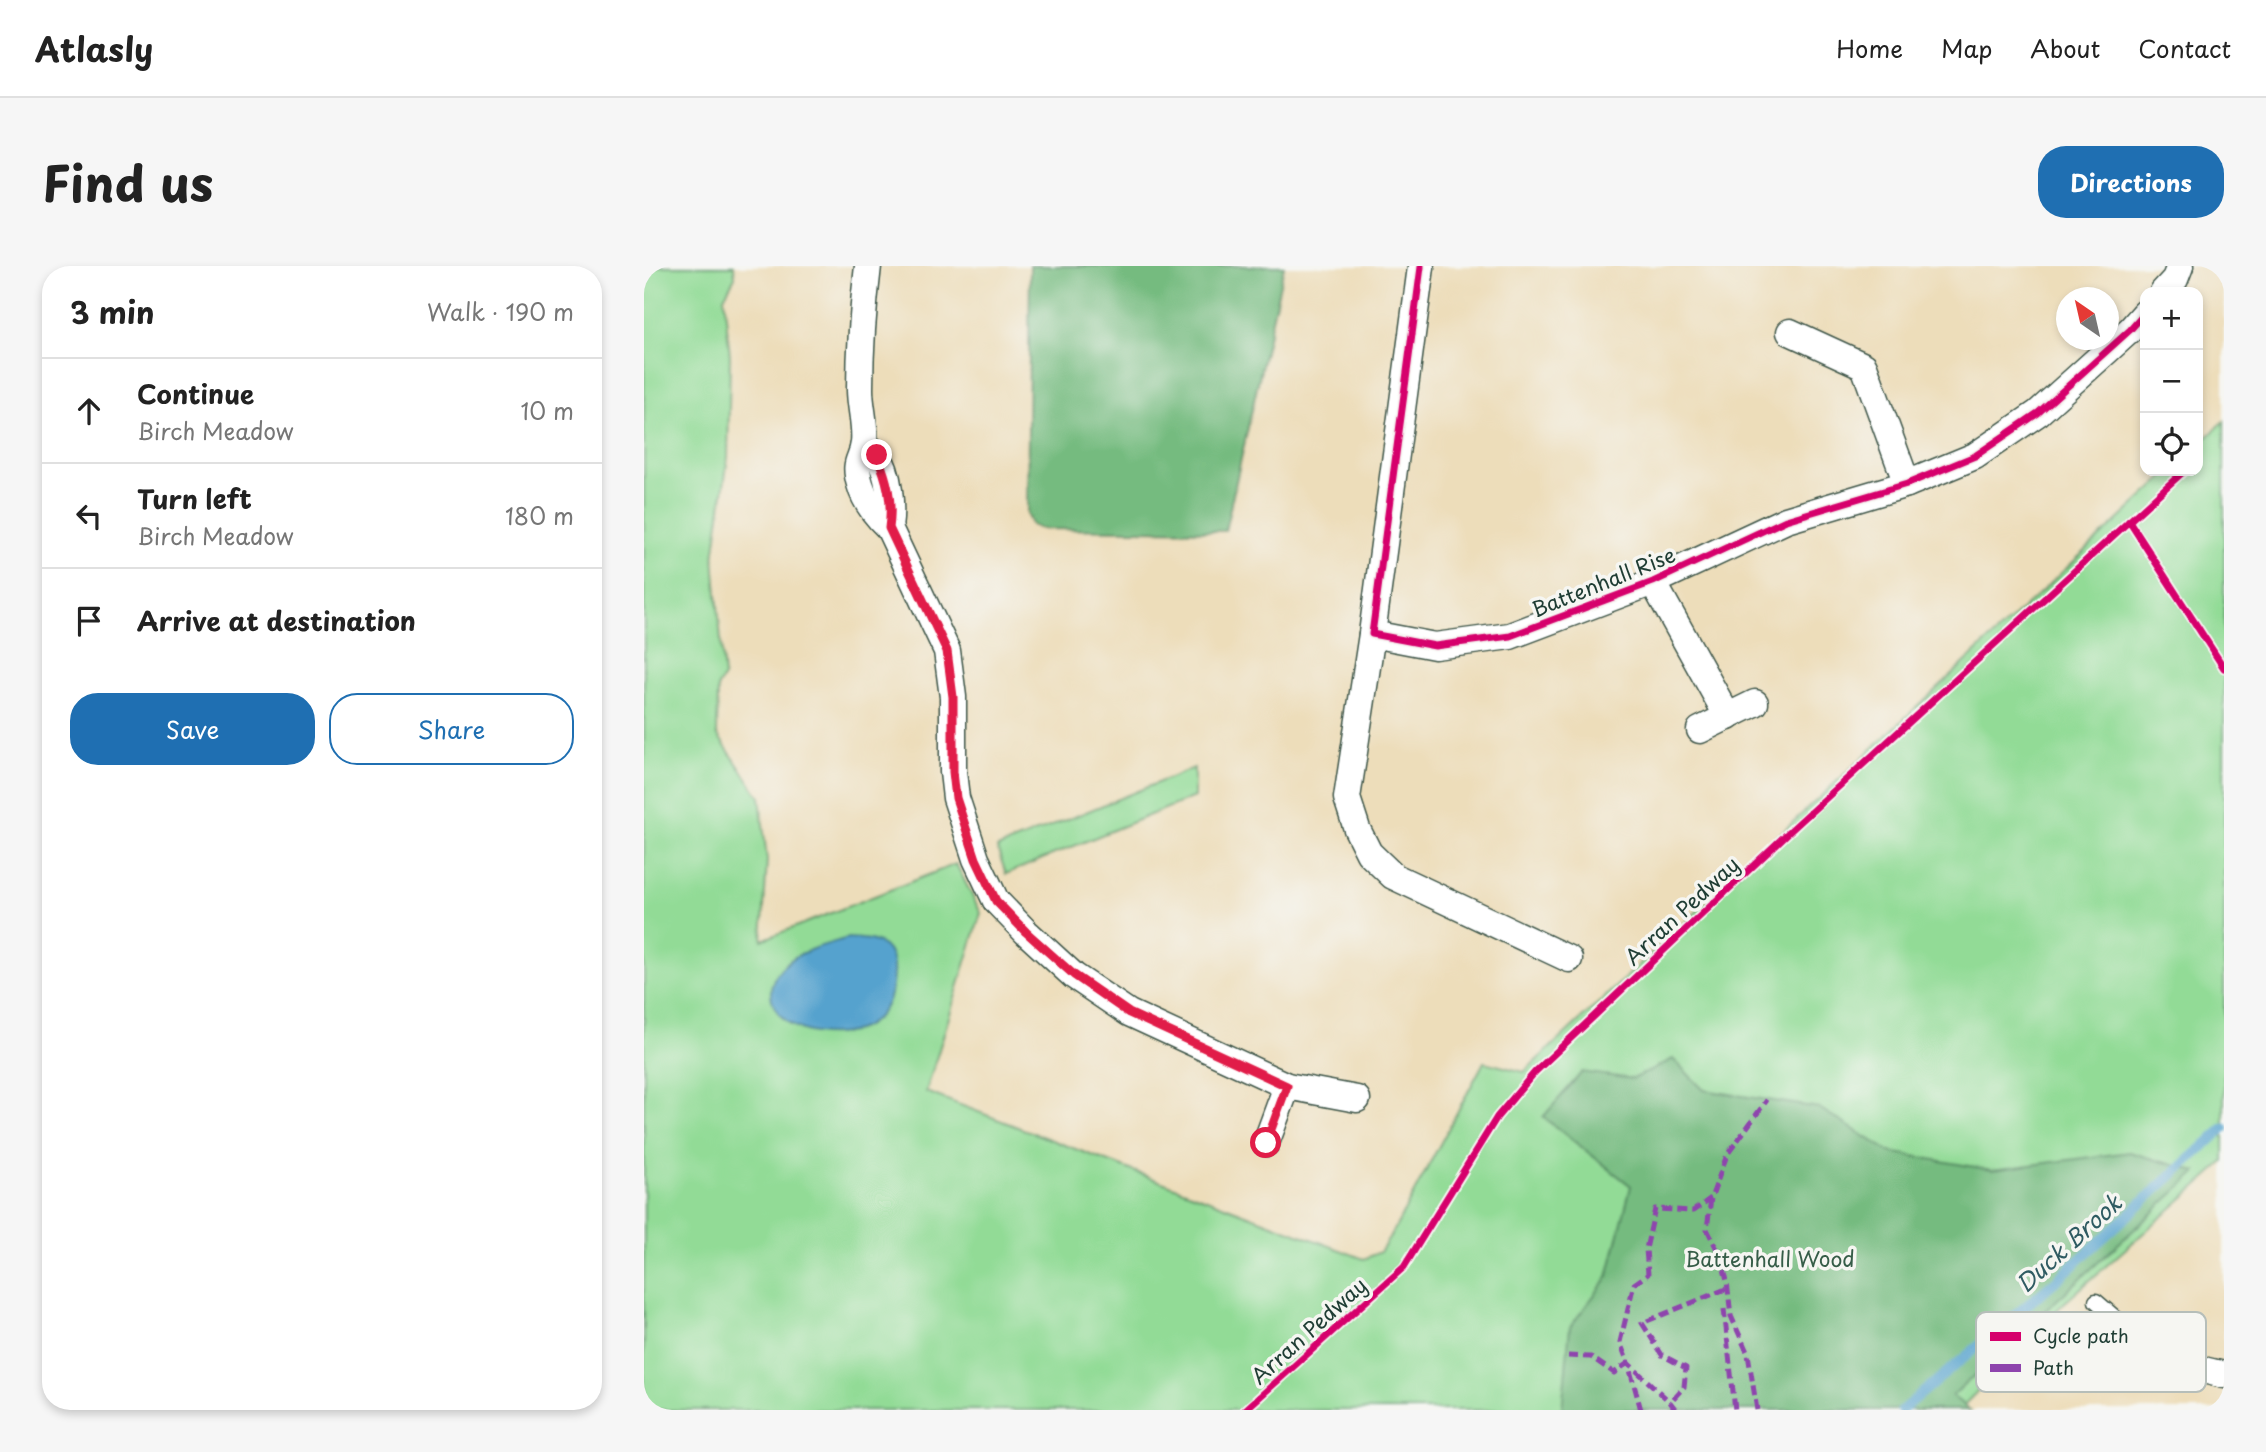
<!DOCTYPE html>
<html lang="en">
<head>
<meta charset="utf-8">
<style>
	body { margin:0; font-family:"Playpen Sans",sans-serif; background:#f6f6f6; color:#222 }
	.controls { position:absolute; right:21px; top:21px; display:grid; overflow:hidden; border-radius:14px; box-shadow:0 4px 10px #0003 }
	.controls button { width:63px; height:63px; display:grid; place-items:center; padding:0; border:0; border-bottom:2px solid #e0e0e0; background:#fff; color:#222; font:35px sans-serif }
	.compass { position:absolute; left:1412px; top:21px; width:63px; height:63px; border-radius:50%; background:#fff; box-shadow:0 4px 10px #0003; rotate:326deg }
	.stop { position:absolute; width:21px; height:21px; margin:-16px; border:5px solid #e11d48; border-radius:50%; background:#fff }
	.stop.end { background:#e11d48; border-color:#fff; box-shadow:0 2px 7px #0008 }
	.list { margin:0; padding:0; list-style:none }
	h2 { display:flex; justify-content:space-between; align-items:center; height:91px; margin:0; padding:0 28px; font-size:30px }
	h2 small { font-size:23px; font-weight:400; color:#767676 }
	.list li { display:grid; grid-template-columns:46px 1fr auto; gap:21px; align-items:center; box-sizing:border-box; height:105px; padding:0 28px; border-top:2px solid #e0e0e0 }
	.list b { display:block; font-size:26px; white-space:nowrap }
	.list p { margin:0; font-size:23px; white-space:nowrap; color:#767676 }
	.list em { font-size:23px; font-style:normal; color:#767676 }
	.actions { display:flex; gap:14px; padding:21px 28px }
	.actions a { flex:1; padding:16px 0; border:2px solid #1f6fb2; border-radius:28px; text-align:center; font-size:24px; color:#1f6fb2 }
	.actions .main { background:#1f6fb2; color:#fff }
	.icon { flex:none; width:38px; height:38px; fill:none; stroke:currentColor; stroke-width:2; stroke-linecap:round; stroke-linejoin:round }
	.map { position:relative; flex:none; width:1580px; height:1144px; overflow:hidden; border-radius:28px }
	header { display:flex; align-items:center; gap:42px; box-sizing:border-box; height:98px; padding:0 35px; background:#fff; border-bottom:2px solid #e0e0e0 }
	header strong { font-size:33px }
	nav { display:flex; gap:38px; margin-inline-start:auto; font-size:24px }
	.intro { display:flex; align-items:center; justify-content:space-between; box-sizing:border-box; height:168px; padding:0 42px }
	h1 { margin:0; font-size:49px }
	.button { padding:18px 32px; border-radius:28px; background:#1f6fb2; color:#fff; font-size:24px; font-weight:700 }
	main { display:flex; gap:42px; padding:0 42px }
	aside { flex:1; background:#fff; border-radius:28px; box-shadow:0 4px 10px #0003 }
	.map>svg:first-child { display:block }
</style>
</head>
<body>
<header>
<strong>Atlasly</strong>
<nav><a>Home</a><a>Map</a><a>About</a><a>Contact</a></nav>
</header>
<div class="intro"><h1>Find us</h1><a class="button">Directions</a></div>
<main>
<aside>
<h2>3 min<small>Walk · 190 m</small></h2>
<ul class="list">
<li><svg class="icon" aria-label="ahead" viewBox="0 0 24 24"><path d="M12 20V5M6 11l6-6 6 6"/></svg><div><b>Continue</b><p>Birch Meadow</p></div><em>10 m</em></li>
<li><svg class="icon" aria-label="left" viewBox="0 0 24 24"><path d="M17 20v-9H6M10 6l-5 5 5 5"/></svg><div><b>Turn left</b><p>Birch Meadow</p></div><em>180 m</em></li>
<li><svg class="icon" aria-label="arrive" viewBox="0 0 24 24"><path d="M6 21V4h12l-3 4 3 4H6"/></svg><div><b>Arrive at destination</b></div></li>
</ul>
<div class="actions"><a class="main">Save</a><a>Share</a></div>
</aside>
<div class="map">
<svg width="1580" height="1144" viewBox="0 0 1580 1144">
	<rect width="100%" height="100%" fill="#f6f6f2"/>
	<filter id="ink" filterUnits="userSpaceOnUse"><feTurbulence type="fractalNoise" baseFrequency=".0143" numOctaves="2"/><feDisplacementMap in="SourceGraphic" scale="14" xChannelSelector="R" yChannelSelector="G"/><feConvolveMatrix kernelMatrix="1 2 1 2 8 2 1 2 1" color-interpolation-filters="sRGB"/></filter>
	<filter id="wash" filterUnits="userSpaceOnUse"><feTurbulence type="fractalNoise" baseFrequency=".00686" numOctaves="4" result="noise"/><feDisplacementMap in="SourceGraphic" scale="28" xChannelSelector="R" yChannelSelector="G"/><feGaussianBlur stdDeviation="1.57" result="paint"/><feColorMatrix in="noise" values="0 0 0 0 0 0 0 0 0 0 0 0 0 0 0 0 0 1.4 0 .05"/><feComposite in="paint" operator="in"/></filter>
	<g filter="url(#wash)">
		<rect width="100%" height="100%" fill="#edddba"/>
		<g fill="#92db96" stroke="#588c65" stroke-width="2">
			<polygon points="0,0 90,0 91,11 80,31 86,90 84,191 70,292 80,411 74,420 73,468 116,531 123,594 118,674 312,598 337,647 282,826 720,993 736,986 748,968 840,796 880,806 1527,205 1554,205 1554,180 1580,155 1580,896 1419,1038 1315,1144 0,1144"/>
			<polygon points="550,502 550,531 362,608 353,582"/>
		</g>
		<g fill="#75bb7f" stroke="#4a7c5a" stroke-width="2">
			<polygon points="386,0 640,0 581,265 397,263 387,259 383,248"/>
			<polygon points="1029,793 1060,824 1175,842 1246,886 1348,904 1486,886 1553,906 1308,1130 1326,1144 918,1144 926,1061 964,1011 987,920 899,851 938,806 989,813"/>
		</g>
		<path fill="#55a2ce" stroke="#3a7081" stroke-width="2" d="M204 672C217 673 229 672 240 680 248 687 250 699 249 709 247 756 215 773 171 767 133 761 109 724 144 696 160 683 185 678 204 672Z"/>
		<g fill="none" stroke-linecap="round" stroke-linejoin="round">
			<polyline stroke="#55a2ce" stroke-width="10" points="1258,1144 1414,1013 1580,862"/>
		</g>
	</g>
	<g filter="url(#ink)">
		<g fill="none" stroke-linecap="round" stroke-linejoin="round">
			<g stroke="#3e5548" stroke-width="17">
				<polyline id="service" points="1452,1035 1522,1095"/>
			</g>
			<g stroke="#3e5548" stroke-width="29">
				<g id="minor">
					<path d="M224 0C219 41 216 82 216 123 216 141 222 159 220 177 218 195 209 194 216 218 221 236 231 249 245 262L303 385 309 431V506L312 532 332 593 352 635 382 666 430 710 485 747 643 820 713 833"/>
					<polyline points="777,1 728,368 791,380 866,370 1009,316 1142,254 1263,218 1331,190 1394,147 1486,64 1501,47"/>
					<polyline points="1519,26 1531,13 1536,0"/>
					<polyline points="1146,66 1220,100 1263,218"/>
					<path d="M220 178C224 181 230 185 233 189 246 207 248 241 245 262"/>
					<polyline points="1009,316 1084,451"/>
					<polyline points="728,368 703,532 713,563 725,587 749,610 925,693"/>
					<polyline points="1056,464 1111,437"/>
					<polyline points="622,877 643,820"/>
					<polyline points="1522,1095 1580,1109"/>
				</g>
			</g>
			<use href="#service" stroke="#fff" stroke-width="14"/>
			<use href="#minor" stroke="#fff" stroke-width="26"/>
			<g stroke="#8e44ad" stroke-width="5" stroke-dasharray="10 5" stroke-linecap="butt">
				<polyline points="1080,1043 1091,1144"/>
				<polyline points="924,1090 947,1091 970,1107 984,1097 976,1076 990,1018 1004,1008 1002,983 1011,943 1049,945 1067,932"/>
				<polyline points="997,1144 984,1097 1026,1136"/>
				<polyline points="1032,1144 1026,1136 1040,1121 1042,1102 1018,1089 998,1057 1084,1022"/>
				<polyline points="1113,1144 1104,1088 1087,1050 1083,1015 1077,991 1063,963 1067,932 1083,889 1123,834"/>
			</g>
			<g stroke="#f6f6f2" stroke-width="11">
				<g id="cycleway">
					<polyline points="777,1 728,368 791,380 866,370 1009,316 1142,254 1263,218 1331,190 1394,147 1486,64 1501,47"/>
					<polyline points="1485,255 1580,402"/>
					<polyline points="601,1144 760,1001 853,851 891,806 1146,565 1540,205"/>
				</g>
			</g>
			<use href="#cycleway" stroke="#d6006c" stroke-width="7"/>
		</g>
	</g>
	<g fill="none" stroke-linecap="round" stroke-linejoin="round" filter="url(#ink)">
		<path stroke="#e11d48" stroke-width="9" d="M233 189C243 213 249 235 245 262L303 385 309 431V506L312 532 332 593 352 635 382 666 430 709 485 747 643 820 622 877"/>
	</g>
	<g text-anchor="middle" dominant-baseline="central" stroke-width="7" stroke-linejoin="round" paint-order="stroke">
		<g font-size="21" fill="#1f3d34" stroke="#f6f6f2">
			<text transform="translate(959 315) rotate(-22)">Battenhall Rise</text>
			<text transform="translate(1037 644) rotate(-43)">Arran Pedway</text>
			<text transform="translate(664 1064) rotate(-42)">Arran Pedway</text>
		</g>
		<g font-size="21" fill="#365d48" stroke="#f6f6f2">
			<text x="1126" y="992">Battenhall Wood</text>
		</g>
		<g font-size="23" font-style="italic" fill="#2f5b62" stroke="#f6f6f2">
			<text transform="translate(1424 977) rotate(-42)">Duck Brook</text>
		</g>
	</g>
	<rect x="1332" y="1046" width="230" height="80" rx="10" fill="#f6f6f2" stroke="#b6beb9" stroke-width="2"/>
	<rect x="1346" y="1066" width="31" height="9" fill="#d6006c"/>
	<rect x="1346" y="1098" width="31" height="8" fill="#8e44ad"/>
	<g font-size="19" fill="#1f3d34">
		<text x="1389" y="1077">Cycle path</text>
		<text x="1389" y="1109">Path</text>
	</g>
</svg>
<div class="controls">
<button>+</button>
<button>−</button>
<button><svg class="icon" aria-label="locate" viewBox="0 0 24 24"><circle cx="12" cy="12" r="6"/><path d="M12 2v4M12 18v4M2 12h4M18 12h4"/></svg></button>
</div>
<svg class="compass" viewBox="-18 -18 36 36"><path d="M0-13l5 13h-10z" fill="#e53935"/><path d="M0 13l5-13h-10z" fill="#767676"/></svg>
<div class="stop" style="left:622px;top:877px"></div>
<div class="stop end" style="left:233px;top:189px"></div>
</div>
</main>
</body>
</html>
